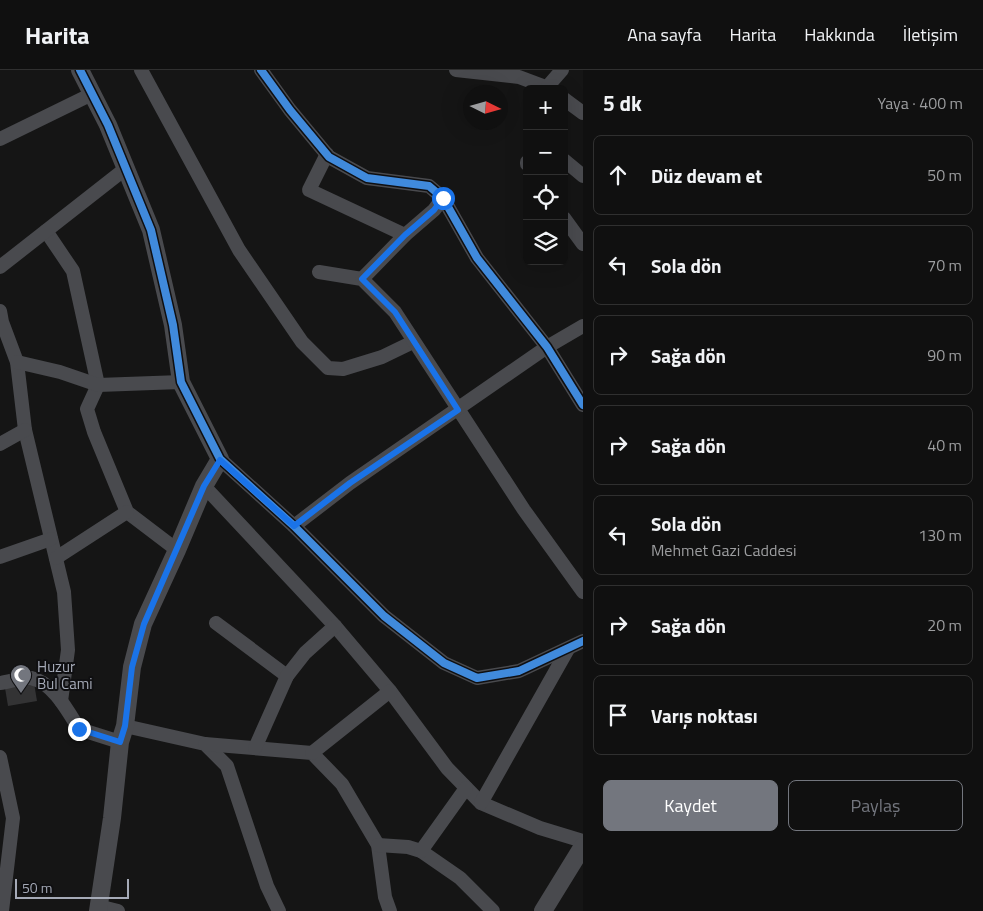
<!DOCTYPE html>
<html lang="tr">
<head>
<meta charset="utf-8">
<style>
	body { margin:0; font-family:"Titillium Web",sans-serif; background:#1e1e1e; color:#f1f3f6 }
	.controls { position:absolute; right:15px; top:15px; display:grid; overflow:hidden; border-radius:8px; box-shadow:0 5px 20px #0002 }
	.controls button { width:45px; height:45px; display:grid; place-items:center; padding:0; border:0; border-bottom:1px solid #303030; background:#101010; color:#f1f3f6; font:25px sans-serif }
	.compass { position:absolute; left:463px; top:15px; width:45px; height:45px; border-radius:50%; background:#101010; box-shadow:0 5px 20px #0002; rotate:95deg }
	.scale { position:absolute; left:15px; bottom:12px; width:114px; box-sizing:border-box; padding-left:5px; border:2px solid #a5aab7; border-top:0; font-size:14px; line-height:18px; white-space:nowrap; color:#a5aab7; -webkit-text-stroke:4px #0f0f11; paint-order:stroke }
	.stop { position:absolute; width:15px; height:15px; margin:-11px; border:4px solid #1a73e8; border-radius:50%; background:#fff }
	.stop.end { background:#1a73e8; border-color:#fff; box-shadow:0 1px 5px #0008 }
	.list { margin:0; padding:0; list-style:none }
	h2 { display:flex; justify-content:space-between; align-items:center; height:65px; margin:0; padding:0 20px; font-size:21px }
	h2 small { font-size:16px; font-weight:400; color:#9c9d9f }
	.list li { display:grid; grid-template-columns:32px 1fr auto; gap:15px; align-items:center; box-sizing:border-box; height:80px; margin:0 10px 10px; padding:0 10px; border:1px solid #303030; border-radius:8px }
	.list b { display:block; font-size:19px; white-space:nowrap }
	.list p { margin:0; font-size:16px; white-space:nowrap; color:#9c9d9f }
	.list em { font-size:16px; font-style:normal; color:#9c9d9f }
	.actions { display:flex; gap:10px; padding:15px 20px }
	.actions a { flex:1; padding:11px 0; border:1px solid #73767e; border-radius:8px; text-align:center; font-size:18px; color:#73767e }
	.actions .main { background:#73767e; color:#fff }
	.icon { flex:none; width:28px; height:28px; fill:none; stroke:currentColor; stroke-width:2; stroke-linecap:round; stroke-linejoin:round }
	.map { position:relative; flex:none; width:583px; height:841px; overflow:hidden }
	header { display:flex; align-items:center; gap:30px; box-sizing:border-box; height:70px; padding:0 25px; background:#101010; border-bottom:1px solid #303030 }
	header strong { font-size:24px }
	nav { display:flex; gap:28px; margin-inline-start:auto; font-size:18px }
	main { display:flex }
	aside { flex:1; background:#101010 }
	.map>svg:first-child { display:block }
</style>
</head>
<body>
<header>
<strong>Harita</strong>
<nav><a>Ana sayfa</a><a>Harita</a><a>Hakkında</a><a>İletişim</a></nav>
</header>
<main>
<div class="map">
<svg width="583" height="841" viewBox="0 0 583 841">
	<rect width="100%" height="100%" fill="#151515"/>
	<polygon fill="#333334" points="34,613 37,631 8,636 5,618"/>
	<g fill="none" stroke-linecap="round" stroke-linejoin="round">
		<g stroke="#494a4e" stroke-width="14">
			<polyline points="141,0 239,180 302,272 328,298 343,299 382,287 413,272"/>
			<polyline points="261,0 290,40 329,87 367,108 429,116 443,128 477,188 547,277 583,335"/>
			<polyline points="456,0 519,7 551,19"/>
			<polyline points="548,16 562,0"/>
			<polyline points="564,29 583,43"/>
			<polyline points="0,69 92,24"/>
			<polyline points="327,84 309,120 405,165"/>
			<polyline points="564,90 583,106"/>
			<polyline points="527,92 527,94"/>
			<polyline points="564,148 583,174"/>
			<polyline points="46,161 73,201 98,315 87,339 94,362 127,442 177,480"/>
			<polyline points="0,197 125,99"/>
			<polyline points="319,202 362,209 395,242 524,440 583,522"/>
			<polyline points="362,209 405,165 434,140 443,128"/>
			<polyline points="0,241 2,252 17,292 25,360 64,522 68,580 61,631"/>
			<polyline points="17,292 60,302 98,315 181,312"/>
			<polyline points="0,374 25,360"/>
			<polyline points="220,389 294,456 384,546 444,593 477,608 519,601 583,571"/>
			<polyline points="204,416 335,556 390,621 447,698 481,733 540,758 583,771"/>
			<polyline points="294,456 350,413 547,277 583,256"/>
			<polyline points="0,487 51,469"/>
			<polyline points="56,488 127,442"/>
			<polyline points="216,553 287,606"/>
			<path d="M0 613C9 612 23 607 31 608 53 612 69 643 79 659L120 672"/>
			<polyline points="125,656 205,674 227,696 267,816 279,841"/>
			<polyline points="205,674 312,683 342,714 378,775 385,827 390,841"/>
			<polyline points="255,678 287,606 305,583 335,556"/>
			<polyline points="312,683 390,621"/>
			<polyline points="0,687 13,748 2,841"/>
			<polyline points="481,733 568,579"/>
			<polyline points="378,775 408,777 421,781 460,808 493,841"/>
			<polyline points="421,781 466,718"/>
			<polyline points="98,836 118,841"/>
		</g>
		<g stroke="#494a4e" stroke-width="18">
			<polyline points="80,0 108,55 151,160 173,255 181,312 220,389 204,416 177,480 143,554 132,597 125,656 120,672 112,748 98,841"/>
			<polyline points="543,841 583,776"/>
		</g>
		<g stroke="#0f0f11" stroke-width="11">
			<g id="cycleway">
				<polyline points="80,0 108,55 151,160 173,255 181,312 220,389 294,456 384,546 444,593 477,608 519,601 583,571"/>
				<polyline points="261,0 290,40 329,87 367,108 429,116 443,128 477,188 547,277 583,335"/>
			</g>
		</g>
		<use href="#cycleway" stroke="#408adc" stroke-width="8"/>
	</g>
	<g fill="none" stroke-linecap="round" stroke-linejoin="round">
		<polyline stroke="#1a73e8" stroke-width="6" points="79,659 120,672 125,656 132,597 144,554 204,416 220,390 294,456 350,413 458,340 395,242 362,209 405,165 434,140 443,128"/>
	</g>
	<defs>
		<g id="mosque-pin" transform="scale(1.125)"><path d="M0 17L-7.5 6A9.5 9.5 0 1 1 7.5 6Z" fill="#73767e" stroke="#0f0f11"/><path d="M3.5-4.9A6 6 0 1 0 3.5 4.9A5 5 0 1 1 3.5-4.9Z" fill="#fff"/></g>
	</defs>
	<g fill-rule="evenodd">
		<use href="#mosque-pin" x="21" y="605"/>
	</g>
	<g text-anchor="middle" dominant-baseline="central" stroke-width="4" stroke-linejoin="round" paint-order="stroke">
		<g font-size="15" fill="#a5aab7" stroke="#0f0f11" text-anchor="start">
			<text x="37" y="596">Huzur<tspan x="37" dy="17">Bul Cami</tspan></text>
		</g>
	</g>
</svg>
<div class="controls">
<button>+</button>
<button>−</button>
<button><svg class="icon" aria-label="locate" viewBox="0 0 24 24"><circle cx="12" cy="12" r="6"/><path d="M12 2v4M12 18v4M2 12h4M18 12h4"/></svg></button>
<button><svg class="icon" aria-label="layers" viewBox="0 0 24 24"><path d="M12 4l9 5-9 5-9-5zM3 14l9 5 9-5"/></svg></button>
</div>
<svg class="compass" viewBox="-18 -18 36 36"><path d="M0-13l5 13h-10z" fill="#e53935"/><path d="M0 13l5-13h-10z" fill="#9c9d9f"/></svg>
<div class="scale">50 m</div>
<div class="stop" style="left:443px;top:128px"></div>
<div class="stop end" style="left:79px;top:659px"></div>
</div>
<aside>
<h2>5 dk<small>Yaya · 400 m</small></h2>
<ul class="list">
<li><svg class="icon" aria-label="ahead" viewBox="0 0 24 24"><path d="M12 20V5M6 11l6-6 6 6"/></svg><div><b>Düz devam et</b></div><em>50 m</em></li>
<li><svg class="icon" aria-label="left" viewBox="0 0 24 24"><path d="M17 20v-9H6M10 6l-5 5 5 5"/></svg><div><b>Sola dön</b></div><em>70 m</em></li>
<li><svg class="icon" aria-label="right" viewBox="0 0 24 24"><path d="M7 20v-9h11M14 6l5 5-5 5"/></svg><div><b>Sağa dön</b></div><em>90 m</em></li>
<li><svg class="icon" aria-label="right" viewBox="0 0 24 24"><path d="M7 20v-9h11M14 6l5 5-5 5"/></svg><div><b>Sağa dön</b></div><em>40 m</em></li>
<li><svg class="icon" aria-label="left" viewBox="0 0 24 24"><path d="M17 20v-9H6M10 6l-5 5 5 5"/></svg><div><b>Sola dön</b><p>Mehmet Gazi Caddesi</p></div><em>130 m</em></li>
<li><svg class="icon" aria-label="right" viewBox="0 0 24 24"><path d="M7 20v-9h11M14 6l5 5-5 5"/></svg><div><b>Sağa dön</b></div><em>20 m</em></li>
<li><svg class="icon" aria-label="arrive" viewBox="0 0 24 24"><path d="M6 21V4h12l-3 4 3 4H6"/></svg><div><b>Varış noktası</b></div></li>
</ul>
<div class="actions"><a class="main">Kaydet</a><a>Paylaş</a></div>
</aside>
</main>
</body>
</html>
